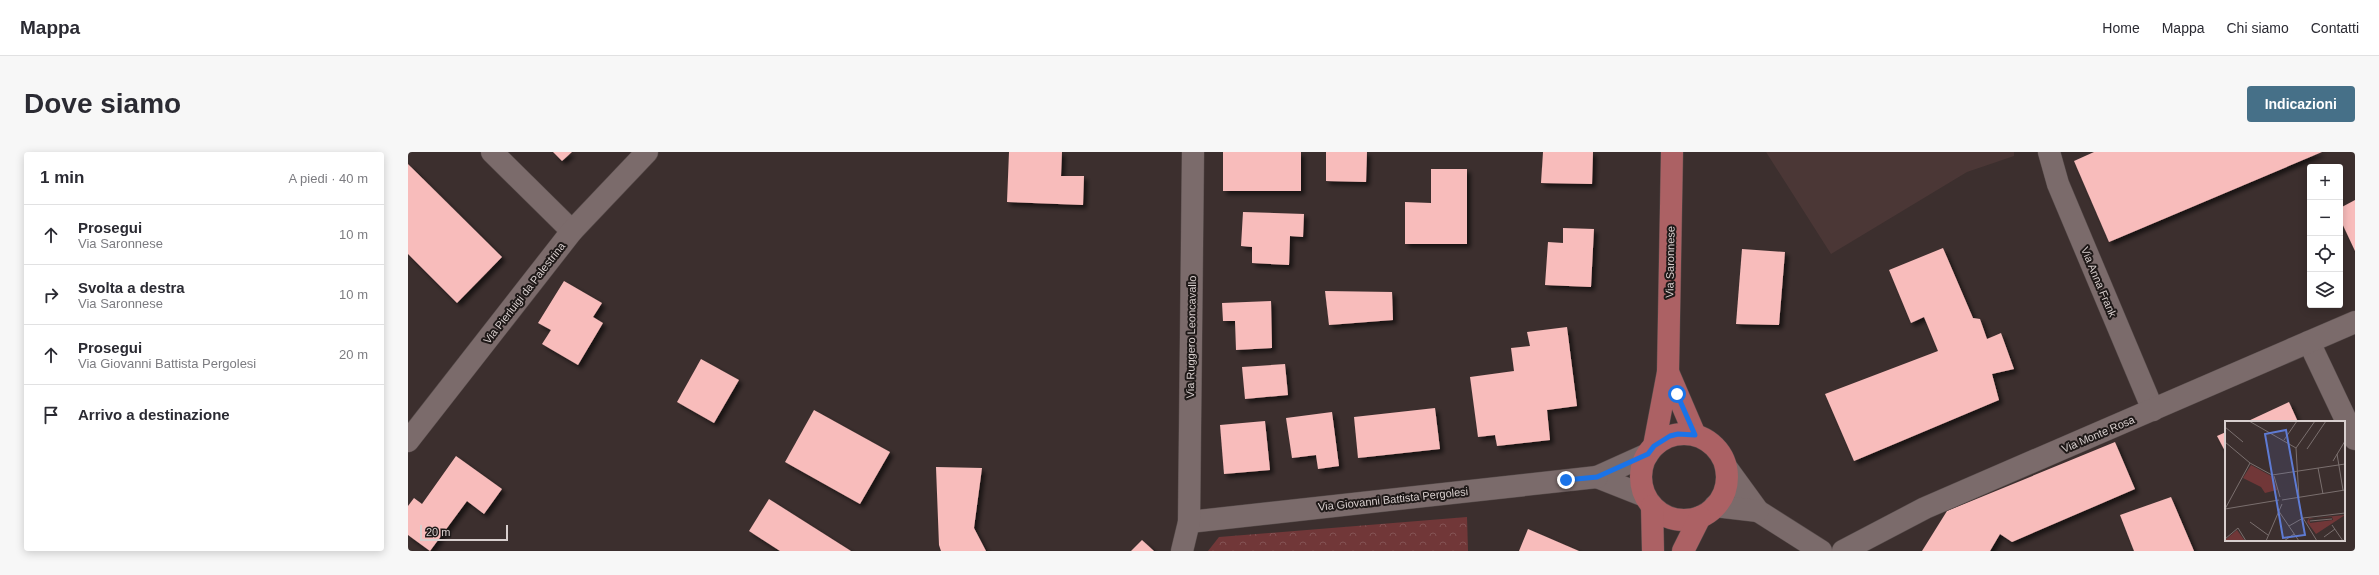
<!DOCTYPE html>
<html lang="it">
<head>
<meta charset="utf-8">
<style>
	body { margin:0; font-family:Helvetica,sans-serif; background:#f7f7f7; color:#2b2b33 }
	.controls { position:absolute; right:12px; top:12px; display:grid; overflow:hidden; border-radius:4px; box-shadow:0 2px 10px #0003 }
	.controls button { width:36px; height:36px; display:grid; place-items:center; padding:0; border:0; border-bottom:1px solid #e1e1e2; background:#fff; color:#2b2b33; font:20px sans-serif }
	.scale { position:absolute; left:12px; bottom:10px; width:88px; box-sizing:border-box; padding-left:4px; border:2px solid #d8cfce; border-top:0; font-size:11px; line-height:14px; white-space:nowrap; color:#d8cfce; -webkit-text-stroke:3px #1f1918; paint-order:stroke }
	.stop { position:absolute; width:12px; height:12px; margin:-9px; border:3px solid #1a73e8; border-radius:50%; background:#fff }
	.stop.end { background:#1a73e8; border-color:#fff; box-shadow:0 1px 4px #0008 }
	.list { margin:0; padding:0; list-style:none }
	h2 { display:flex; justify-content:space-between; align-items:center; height:52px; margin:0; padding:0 16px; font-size:17px }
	h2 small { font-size:13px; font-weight:400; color:#7c7c81 }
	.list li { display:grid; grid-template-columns:26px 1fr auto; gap:12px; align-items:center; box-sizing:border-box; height:60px; padding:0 16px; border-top:1px solid #e1e1e2 }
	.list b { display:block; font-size:15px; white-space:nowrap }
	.list p { margin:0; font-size:13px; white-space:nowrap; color:#7c7c81 }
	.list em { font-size:13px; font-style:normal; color:#7c7c81 }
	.icon { flex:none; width:22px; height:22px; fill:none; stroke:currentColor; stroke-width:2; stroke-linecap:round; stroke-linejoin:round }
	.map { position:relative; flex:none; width:1947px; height:399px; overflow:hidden; border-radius:4px }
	header { display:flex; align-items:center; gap:24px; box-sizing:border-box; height:56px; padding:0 20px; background:#fff; border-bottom:1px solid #e1e1e2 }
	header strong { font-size:19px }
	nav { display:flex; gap:22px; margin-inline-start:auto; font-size:14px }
	.intro { display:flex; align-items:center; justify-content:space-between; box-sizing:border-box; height:96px; padding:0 24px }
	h1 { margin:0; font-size:28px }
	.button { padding:10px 18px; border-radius:4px; background:#467088; color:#fff; font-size:14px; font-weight:700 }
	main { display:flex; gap:24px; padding:0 24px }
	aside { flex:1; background:#fff; border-radius:4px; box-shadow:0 2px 10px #0003 }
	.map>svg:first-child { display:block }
</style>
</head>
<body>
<header>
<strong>Mappa</strong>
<nav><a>Home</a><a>Mappa</a><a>Chi siamo</a><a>Contatti</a></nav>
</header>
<div class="intro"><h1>Dove siamo</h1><a class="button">Indicazioni</a></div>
<main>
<aside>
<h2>1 min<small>A piedi · 40 m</small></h2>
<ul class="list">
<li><svg class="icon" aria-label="ahead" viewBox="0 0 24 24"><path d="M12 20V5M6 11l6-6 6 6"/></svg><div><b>Prosegui</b><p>Via Saronnese</p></div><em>10 m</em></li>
<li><svg class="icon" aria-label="right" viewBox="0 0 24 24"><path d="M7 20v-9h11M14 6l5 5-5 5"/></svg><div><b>Svolta a destra</b><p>Via Saronnese</p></div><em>10 m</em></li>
<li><svg class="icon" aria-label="ahead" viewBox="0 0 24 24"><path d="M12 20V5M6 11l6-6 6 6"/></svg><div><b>Prosegui</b><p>Via Giovanni Battista Pergolesi</p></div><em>20 m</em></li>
<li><svg class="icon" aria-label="arrive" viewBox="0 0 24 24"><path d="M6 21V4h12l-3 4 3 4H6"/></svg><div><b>Arrivo a destinazione</b></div></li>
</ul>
</aside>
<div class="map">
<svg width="1947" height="399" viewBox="0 0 1947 399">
	<defs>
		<pattern id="park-crowns" width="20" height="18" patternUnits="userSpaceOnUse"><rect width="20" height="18" fill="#713738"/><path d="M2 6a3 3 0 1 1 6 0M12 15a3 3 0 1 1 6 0" fill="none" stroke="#845354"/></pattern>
		<filter id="shadow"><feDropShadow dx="3.5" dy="3.5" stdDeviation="2" flood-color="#0009"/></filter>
	</defs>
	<rect width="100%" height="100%" fill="#3c2f2e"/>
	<polygon fill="#4b3736" points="1358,0 1606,0 1606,4 1559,20 1423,102"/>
	<polygon fill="url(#park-crowns)" points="1059,365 1060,399 800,399 811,385"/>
	<g fill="#f8bcbb" filter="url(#shadow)">
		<polygon points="145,0 164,0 154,9"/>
		<polygon points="601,0 654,0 653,24 676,24 675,53 599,50"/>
		<rect x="815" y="0" width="78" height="39"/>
		<polygon points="918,0 959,0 958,30 918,29"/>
		<polygon points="1135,0 1185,0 1184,32 1133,31"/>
		<polygon points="1686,0 1914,0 1701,90 1666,9"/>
		<polygon points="0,12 94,105 49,151 0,102"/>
		<polygon points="1023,17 1059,17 1059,92 997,92 997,50 1023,51"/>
		<polygon points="1947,48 1947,99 1932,67 1932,56"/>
		<polygon points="835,60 896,62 895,85 882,84 881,113 844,111 844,95 833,94"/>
		<polygon points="1155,76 1186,77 1183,135 1137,133 1140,90 1155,91"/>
		<polygon points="1535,96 1565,166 1572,167 1579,187 1593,181 1606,217 1584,222 1591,248 1446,309 1417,242 1530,199 1516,165 1503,171 1481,118"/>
		<polygon points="1334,97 1377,100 1371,173 1328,172"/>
		<polygon points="156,129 194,151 185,165 195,171 170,213 134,192 143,178 130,171"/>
		<polygon points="917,139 984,140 985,168 921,173"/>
		<polygon points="863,149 864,196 828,198 827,169 815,169 814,151"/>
		<polygon points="1159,175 1169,254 1139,258 1142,288 1089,294 1087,283 1070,285 1062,225 1106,219 1103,196 1122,194 1119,180"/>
		<polygon points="293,207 331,228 306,271 269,250"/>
		<polygon points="877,212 880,243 837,247 834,215"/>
		<polygon points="1881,250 1890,270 1838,270"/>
		<polygon points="1027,256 1032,297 950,306 946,265"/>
		<polygon points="406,258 482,300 452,352 377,310"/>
		<polygon points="924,260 931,314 910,317 908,303 884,306 878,266"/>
		<polygon points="857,269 862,318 816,322 812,273"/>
		<polygon points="1818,280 1818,301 1809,284"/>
		<polygon points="1707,290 1727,337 1604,390 1592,382 1582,399 1514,399 1539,359"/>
		<polygon points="48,304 94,337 76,362 59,349 22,399 0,383 0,354 6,346 14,352"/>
		<polygon points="528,315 574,316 566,376 578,399 533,399 531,393"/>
		<polygon points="1763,345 1786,399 1726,399 1712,363"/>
		<polygon points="361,347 443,399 372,399 341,379"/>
		<polygon points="1120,377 1171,399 1111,399"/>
		<polygon points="734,388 746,399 723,399"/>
	</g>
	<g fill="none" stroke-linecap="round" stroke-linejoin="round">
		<g stroke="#564b4a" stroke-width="23">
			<g id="minor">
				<polyline points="84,0 164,79"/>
				<polyline points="1641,0 1650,32 1745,258"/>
				<polyline points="1901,190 1947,287"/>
				<polyline points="0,289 164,79 239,0"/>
				<polyline points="1318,315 1350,359 1413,399"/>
				<polyline points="1237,344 1189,325 1240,302"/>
				<polyline points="1307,354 1350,359"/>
				<polyline points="781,370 1189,325"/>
				<polyline points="774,399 781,370 785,0"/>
				<polyline points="1435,399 1517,356 1947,170"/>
			</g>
		</g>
		<g stroke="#564b4a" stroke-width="23">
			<g id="primary">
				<polyline points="1260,220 1287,283"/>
				<circle cx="1276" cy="325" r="43"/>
				<polyline points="1246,294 1260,220 1264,0"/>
				<polyline points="1244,354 1245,399"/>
				<polyline points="1275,399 1292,365"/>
			</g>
		</g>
		<use href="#minor" stroke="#7b6b6b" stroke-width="22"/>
		<use href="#primary" stroke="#ac6164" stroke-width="22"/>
	</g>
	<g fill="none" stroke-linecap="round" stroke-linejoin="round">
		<polyline stroke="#1a73e8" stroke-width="5" points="1158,328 1189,325 1240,302 1246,294 1262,284 1270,282 1287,283 1269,242"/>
	</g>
	<g text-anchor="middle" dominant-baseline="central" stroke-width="4" stroke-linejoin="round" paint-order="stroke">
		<g font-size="11" fill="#d8cfce" stroke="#1f1918">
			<text transform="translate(1262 110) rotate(-89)">Via Saronnese</text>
			<text transform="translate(1691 130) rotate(67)">Via Anna Frank</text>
			<text transform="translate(116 141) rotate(-52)">Via Pierluigi da Palestrina</text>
			<text transform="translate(783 185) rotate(-89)">Via Ruggero Leoncavallo</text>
			<text transform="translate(1690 282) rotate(-23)">Via Monte Rosa</text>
			<text transform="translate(985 347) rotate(-6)">Via Giovanni Battista Pergolesi</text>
		</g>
	</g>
	<g transform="translate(1817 269)">
		<rect width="120" height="120" fill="#3c2f2e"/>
		<path d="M26 44 48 56 52 69 40 72 36 66 18 57ZM120 94 91 113 82 101 84 97H89L84 98 85 102 108 99 107 96 90 97Z" fill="#713738"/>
		<path d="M12 109 20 120H0V119Z" fill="#713738"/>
		<path fill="none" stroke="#7a6f6e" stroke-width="1" d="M24 0 71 27M0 6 18 21M59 19 72 0M0 21 25 42 47 54 120 43M82 28 101 0M112 33 118 69M108 40 120 20M93 47 98 73M49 55 55 76M74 77 71 27 90 0M57 79 120 69M0 88 25 42M0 88 54 79M53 89 74 120M78 97 92 120M85 100 107 98M25 101 43 114M107 104 118 120M64 105 78 97 120 92M99 116 110 108M0 118 13 107 21 120M41 120 57 83M59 120 69 113"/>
		<path fill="#5e7bd4" fill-opacity="0.15" stroke="#5e7bd4" stroke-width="2" d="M61 9 80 114 58 117 40 13Z"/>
		<rect width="120" height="120" fill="none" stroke="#d8cfce" stroke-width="2"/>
	</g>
</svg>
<div class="controls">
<button>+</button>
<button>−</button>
<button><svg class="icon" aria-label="locate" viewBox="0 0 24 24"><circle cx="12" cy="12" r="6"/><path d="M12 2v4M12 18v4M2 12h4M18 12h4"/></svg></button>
<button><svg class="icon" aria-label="layers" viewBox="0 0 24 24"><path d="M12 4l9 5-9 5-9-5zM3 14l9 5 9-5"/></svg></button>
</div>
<div class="scale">20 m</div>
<div class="stop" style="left:1269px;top:242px"></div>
<div class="stop end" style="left:1158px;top:328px"></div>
</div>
</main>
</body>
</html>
